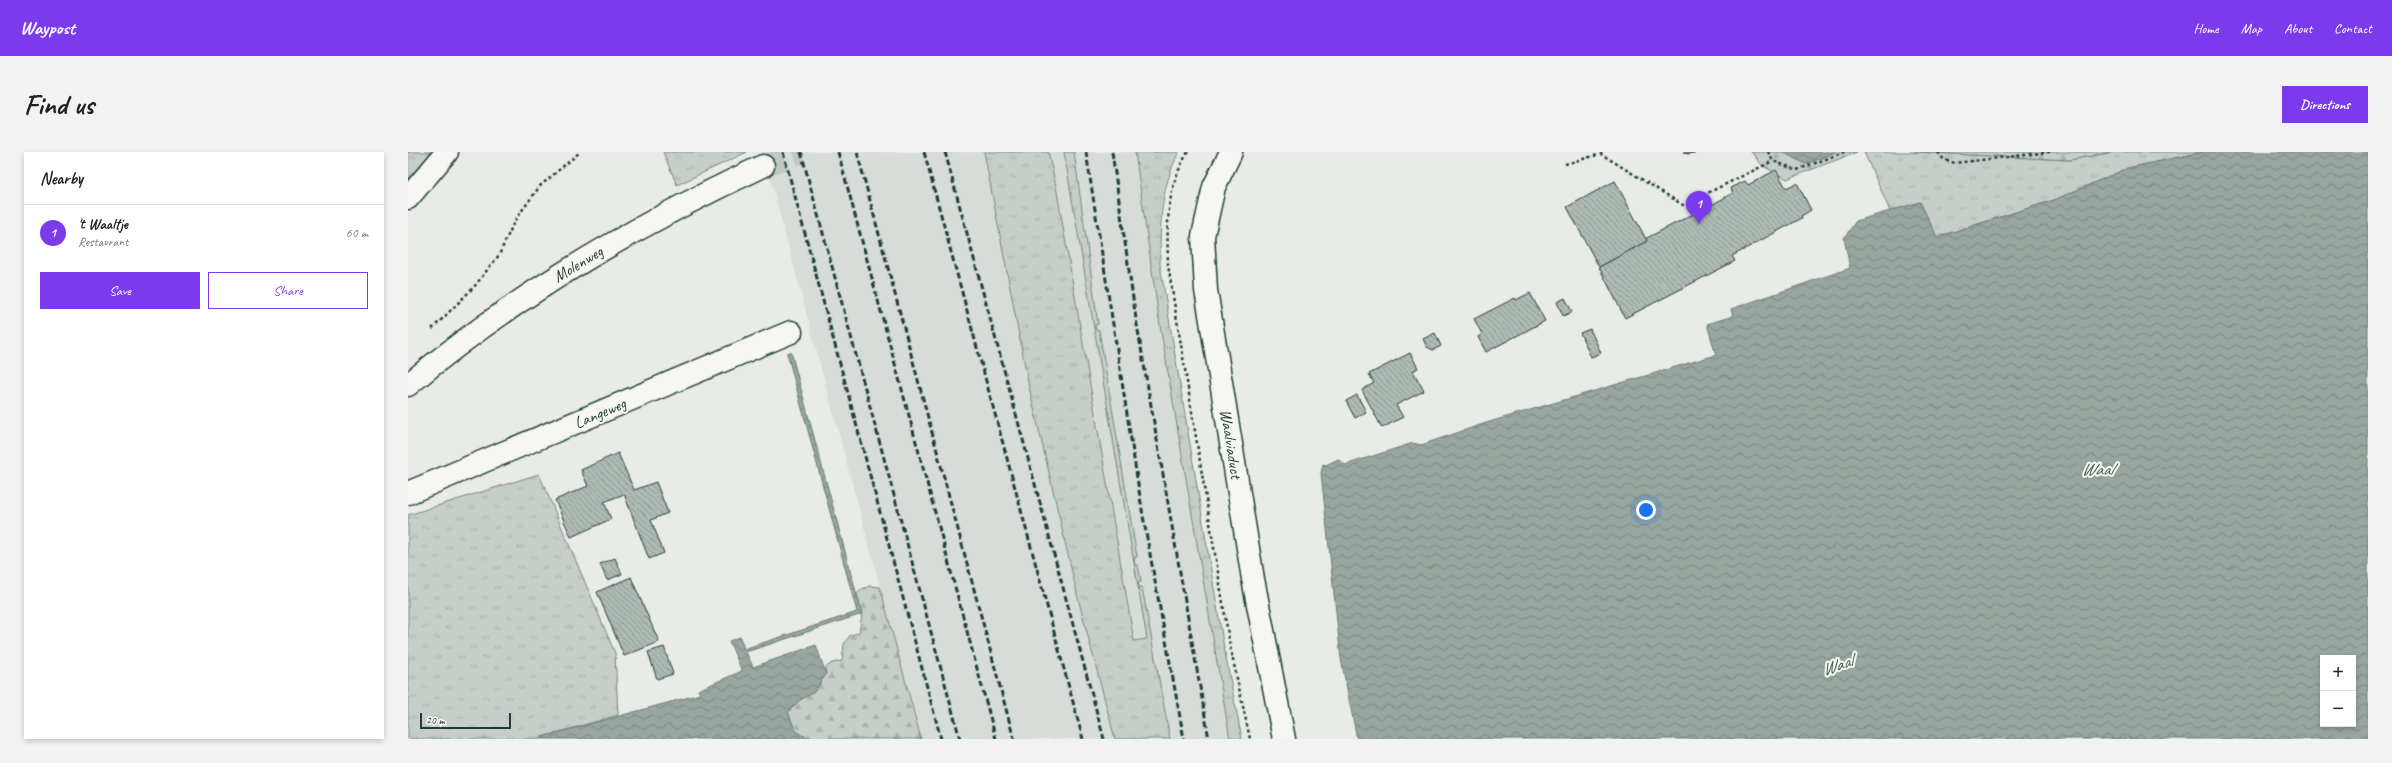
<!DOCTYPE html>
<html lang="en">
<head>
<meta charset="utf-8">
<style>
	body { margin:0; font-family:Caveat,sans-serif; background:#f2f2f2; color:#222 }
	.controls { position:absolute; right:12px; bottom:12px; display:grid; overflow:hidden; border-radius:0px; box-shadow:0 2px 6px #0003 }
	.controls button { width:36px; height:36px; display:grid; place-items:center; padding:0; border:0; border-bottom:1px solid #e0e0e0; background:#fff; color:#222; font:20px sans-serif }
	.scale { position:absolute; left:12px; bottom:10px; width:91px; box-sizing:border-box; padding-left:4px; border:2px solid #1f3d34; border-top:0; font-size:11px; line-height:14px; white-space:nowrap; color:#1f3d34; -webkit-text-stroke:3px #f6f6f2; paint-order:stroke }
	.you { position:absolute; left:1238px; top:358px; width:14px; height:14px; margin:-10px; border:3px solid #fff; border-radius:50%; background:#1a73e8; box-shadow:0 0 0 6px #1a73e833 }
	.badge { display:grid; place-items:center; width:26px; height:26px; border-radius:50%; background:#7c3aed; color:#fff; font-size:13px; font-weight:700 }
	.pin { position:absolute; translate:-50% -33px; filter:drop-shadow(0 1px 2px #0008) }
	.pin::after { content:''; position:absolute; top:21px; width:14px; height:12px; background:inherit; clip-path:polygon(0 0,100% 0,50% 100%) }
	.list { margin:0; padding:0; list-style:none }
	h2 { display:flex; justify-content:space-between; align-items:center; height:52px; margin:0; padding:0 16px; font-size:17px }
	h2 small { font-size:13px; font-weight:400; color:#767676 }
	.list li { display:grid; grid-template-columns:26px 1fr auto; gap:12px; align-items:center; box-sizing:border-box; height:56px; padding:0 16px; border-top:1px solid #e0e0e0 }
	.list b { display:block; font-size:15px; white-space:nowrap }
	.list p { margin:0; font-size:13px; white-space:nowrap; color:#767676 }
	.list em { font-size:13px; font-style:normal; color:#767676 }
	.actions { display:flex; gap:8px; padding:12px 16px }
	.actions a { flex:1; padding:9px 0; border:1px solid #7c3aed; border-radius:0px; text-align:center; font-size:14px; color:#7c3aed }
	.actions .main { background:#7c3aed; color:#fff }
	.map { position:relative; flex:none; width:1960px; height:587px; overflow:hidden; border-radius:0px }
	header { display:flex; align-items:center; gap:24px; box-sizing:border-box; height:56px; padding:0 20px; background:#7c3aed; color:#fff }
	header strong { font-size:19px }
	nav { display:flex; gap:22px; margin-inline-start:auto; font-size:14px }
	.intro { display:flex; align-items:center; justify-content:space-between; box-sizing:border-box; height:96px; padding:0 24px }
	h1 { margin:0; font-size:28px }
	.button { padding:10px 18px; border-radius:0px; background:#7c3aed; color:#fff; font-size:14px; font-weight:700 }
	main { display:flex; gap:24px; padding:0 24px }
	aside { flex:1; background:#fff; border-radius:0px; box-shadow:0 2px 6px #0003 }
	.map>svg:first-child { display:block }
</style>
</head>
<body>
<header>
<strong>Waypost</strong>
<nav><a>Home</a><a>Map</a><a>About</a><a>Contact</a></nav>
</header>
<div class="intro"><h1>Find us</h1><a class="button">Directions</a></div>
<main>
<aside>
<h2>Nearby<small></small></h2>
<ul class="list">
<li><span class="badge">1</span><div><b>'t Waaltje</b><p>Restaurant</p></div><em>60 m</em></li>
</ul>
<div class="actions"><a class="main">Save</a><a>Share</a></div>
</aside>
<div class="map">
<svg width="1960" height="587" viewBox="0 0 1960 587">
	<defs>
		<pattern id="grass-tufts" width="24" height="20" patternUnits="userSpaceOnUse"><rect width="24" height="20" fill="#c7cec9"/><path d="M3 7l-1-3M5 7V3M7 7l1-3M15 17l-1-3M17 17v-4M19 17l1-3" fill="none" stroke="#aab2ad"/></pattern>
		<pattern id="forest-firs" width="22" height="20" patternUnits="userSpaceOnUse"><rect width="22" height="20" fill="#c7cec9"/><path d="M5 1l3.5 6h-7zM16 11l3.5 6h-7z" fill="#aab2ad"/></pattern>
		<pattern id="water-waves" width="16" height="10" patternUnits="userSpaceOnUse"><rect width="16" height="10" fill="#99a6a0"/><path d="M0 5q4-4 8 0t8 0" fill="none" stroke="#7c8883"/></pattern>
		<pattern id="building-back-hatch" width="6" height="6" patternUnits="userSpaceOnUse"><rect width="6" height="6" fill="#b0bab5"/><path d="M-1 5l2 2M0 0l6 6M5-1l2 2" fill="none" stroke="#8f9894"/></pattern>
	</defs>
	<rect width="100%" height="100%" fill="#e9ebe7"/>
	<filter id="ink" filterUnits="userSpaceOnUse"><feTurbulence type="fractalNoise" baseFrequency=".025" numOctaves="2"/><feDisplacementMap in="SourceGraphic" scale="8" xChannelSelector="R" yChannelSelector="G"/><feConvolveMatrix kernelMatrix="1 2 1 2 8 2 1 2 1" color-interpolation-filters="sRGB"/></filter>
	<g filter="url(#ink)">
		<polygon fill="#d8dcd8" points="355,0 727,0 751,167 822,587 513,587"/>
		<g fill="url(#grass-tufts)" stroke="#73867e">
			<polygon points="0,0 44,0 0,45"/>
			<polygon points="255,0 339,0 269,33"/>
			<polygon points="576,0 640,0 648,34 726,489 739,487 656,0 666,0 690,172 687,173 688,178 691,178 729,405 726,406 727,413 730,413 733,430 730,431 731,435 734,435 762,587 707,587 671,450 621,235"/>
			<path d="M727 0H771C752 37 752 72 752 113L816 496 834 587H822L751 167Z"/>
			<polygon points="1456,0 1506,0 1661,8 1706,0 1795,0 1720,16 1646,48 1529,85 1512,50 1482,59"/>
			<polygon points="131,322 207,501 210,563 127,587 0,587 0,363"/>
		</g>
		<g fill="url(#forest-firs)" stroke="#73867e">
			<polygon points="1343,0 1375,0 1398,12 1427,0 1449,0 1379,27 1355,14"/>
			<polygon points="1506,0 1706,0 1661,8"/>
			<polygon points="462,434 472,435 513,587 405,587 393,583 387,578 380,560 392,548 406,540 418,522 417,516 424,511 434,509 436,492 442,483 451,481 454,462 449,442 454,437"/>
		</g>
		<g fill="url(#water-waves)" stroke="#687c75" fill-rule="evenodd">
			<polygon points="1375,0 1427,0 1398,12"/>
			<path d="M1795 0H1960V587H949L933 507 913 321 915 312 918 313 930 307 937 313 1005 291 1013 293 1078 271 1308 203 1299 172 1325 164 1323 157 1442 116 1436 86 1448 69 1512 50 1529 85 1646 48 1720 16ZM1915 506H1945V572H1915Z"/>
			<polygon points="383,200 454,462 338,500 345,515 408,493 418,522 406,540 392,548 380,560 387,578 393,583 405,587 127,587 292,542 290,538 334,519 321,489 332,485 336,497 449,460 379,201"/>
		</g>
		<g fill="url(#building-back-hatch)" stroke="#1f3d34">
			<polygon points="1275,0 1292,0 1279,2"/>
			<polygon points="1368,18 1378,36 1389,31 1403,58 1393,64 1394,66 1324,104 1327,109 1217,166 1191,115 1239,89 1237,87 1287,61 1284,56 1295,50 1298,56 1325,41 1323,36 1337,29 1340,33"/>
			<polygon points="1207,29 1239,89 1191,115 1159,55"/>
			<polygon points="1122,141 1137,169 1078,200 1070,185 1074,182 1066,167 1107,146 1108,148"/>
			<polygon points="1157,146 1164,160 1155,164 1149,150"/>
			<polygon points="1182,177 1193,201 1183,205 1172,181"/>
			<polygon points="1027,181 1033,194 1025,198 1019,195 1015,187"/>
			<polygon points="1002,201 1010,216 1005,219 1016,239 988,253 995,265 974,276 954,238 966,231 961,222"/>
			<polygon points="949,243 958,260 947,266 938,249"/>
			<polygon points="210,301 226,338 248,330 260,361 243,368 256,401 241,407 216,342 196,350 203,367 163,385 147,348 180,334 173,318"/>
			<polygon points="207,406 214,422 199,428 192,412"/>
			<polygon points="223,425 251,490 216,504 189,440"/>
			<polygon points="256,495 265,522 249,527 240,500"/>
		</g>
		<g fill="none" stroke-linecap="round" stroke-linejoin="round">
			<polyline stroke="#c1c8c3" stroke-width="22" stroke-dasharray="22 11" stroke-linecap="butt" points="355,14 394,0"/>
			<g stroke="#1f3d34" stroke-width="25">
				<g id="minor">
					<polyline points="823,0 806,35 795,84 798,138 845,427 876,587"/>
					<polyline points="0,46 39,0"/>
					<polyline points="0,341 383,180"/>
				</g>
			</g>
			<g stroke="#1f3d34" stroke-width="25">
				<path id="major" d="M0 233C107 143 228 73 355 14"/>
			</g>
			<g stroke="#1f3d34" stroke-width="2.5" stroke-dasharray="3 3" stroke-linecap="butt">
				<path d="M780 0C758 36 759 72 760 113L822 494 842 587"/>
				<polyline points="1360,0 1365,9 1389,18 1436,0"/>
				<polyline points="1530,0 1536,8 1547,11 1642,0"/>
				<polyline points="1157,12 1193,2 1275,53 1365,9"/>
				<polyline points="24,177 66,135 91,103 107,68 132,34 172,0"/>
			</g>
			<use href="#minor" stroke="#f6f6f2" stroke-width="22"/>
			<use href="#major" stroke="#f6f6f2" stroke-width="22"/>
			<g stroke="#1f3d34" stroke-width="3" stroke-dasharray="6 3" stroke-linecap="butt">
				<polyline points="375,0 533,587"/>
				<polyline points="393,0 552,587"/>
				<polyline points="430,0 588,587"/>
				<polyline points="449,0 606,587"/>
				<polyline points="516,0 675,587"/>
				<polyline points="537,0 696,587"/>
				<polyline points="678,0 735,364 776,587"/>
				<polyline points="704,0 728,167 801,587"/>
			</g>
		</g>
	</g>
	<g text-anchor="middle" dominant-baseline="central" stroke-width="4" stroke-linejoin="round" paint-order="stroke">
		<g font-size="17" fill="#1f3d34" stroke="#f6f6f2">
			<text transform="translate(170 112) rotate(-31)">Molenweg</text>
			<text transform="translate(192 261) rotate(-23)">Langeweg</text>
			<text transform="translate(823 292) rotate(81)">Waalviaduct</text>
		</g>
		<g font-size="18" font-style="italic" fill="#445c54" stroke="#f6f6f2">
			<text x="1689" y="317">Waal</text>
			<text transform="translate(1429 513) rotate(-19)">Waal</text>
		</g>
	</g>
</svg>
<div class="controls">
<button>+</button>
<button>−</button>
</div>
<div class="scale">20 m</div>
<div class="you"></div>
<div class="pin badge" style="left:1291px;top:72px">1</div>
</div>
</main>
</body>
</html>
